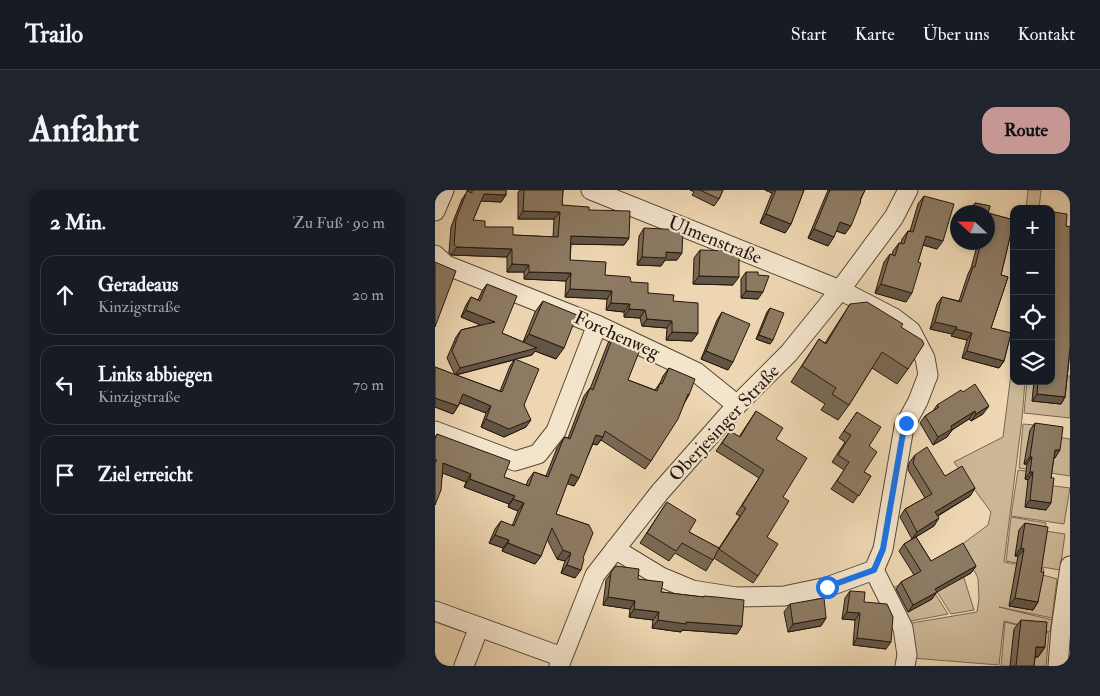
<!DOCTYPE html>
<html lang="de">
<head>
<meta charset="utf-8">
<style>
	body { margin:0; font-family:"IM FELL Double Pica",serif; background:#20242c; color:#f1f3f6 }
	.controls { position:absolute; right:15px; top:15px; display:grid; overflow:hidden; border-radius:10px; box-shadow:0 2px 8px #0003 }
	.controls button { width:45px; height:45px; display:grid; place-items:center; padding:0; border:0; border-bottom:1px solid #363941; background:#171b24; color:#f1f3f6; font:25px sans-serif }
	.compass { position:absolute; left:515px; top:15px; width:45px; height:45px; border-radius:50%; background:#171b24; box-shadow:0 2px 8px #0003; rotate:292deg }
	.stop { position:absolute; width:15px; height:15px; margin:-11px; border:4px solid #1a73e8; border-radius:50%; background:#fff }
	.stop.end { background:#1a73e8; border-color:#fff; box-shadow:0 1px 5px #0008 }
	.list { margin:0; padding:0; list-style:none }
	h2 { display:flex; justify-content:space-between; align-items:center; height:65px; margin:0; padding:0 20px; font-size:21px }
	h2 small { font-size:16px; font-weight:400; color:#9ea1a6 }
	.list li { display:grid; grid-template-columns:32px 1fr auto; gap:15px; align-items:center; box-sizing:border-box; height:80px; margin:0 10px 10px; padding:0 10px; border:1px solid #363941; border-radius:15px }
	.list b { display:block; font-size:19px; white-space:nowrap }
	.list p { margin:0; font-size:16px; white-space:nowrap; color:#9ea1a6 }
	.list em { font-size:16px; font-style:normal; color:#9ea1a6 }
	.icon { flex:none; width:28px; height:28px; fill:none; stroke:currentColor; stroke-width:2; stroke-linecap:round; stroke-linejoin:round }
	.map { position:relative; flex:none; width:635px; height:476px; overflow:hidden; border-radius:15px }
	header { display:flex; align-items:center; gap:30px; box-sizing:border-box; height:70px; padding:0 25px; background:#171b24; border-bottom:1px solid #363941 }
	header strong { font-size:24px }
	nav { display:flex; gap:28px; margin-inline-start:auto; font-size:18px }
	.intro { display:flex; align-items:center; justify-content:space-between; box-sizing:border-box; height:120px; padding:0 30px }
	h1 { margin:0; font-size:35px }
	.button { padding:12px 22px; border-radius:15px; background:#c59692; color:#111; font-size:18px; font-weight:700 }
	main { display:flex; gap:30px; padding:0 30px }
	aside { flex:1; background:#171b24; border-radius:15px; box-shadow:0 2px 8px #0003 }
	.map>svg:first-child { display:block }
</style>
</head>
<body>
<header>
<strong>Trailo</strong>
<nav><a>Start</a><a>Karte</a><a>Über uns</a><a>Kontakt</a></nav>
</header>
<div class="intro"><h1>Anfahrt</h1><a class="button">Route</a></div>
<main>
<aside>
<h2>2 Min.<small>Zu Fuß · 90 m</small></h2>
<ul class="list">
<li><svg class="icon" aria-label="ahead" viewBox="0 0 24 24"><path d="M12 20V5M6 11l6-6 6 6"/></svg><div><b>Geradeaus</b><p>Kinzigstraße</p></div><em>20 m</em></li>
<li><svg class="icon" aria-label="left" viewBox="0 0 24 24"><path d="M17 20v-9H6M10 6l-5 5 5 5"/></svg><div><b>Links abbiegen</b><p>Kinzigstraße</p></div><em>70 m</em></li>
<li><svg class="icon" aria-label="arrive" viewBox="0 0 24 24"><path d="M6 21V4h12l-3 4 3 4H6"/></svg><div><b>Ziel erreicht</b></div></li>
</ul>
</aside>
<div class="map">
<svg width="635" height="476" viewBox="0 0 635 476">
	<rect width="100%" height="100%" fill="#edd6b1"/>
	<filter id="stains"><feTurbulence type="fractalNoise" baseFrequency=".004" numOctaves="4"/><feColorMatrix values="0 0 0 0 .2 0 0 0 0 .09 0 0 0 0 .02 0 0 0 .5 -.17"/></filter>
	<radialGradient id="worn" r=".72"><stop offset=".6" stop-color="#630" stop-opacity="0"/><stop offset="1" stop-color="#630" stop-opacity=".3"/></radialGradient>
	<g fill="#cbb695" stroke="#786651">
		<polygon points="593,0 606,0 604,19 591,19"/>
		<polygon points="579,160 579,191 590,191 587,229 569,372 609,379 608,385 622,389 617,428 564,417 617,430 615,442 569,431 564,475 477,468 471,434 542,422 544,409 543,388 526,355 553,335 556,322 519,272 568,247"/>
		<polygon points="616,185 635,186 635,228 589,223 592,191 616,191"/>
		<polygon points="588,234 611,236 610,245 635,249 635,286 584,278"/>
		<polygon points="583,280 604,283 604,294 635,298 629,334 576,326"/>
		<polygon points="576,327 611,333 610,341 630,344 625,380 571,371"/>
		<polygon points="520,359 539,420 516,424 489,381"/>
		<polygon points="487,383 513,424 471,432 456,399"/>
		<polygon points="570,432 614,443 611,476 566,476"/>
	</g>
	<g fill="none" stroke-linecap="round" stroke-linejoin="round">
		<g stroke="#574736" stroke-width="21">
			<g id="minor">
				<polyline points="156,0 405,100 459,128 476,141 490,168 493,185 483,211 469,237 448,359 439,380 392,397 349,406 301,407 257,400 226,387 180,359"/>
				<polyline points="0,21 9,0"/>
				<polyline points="0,65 11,75 162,135 261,182 302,215"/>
				<polyline points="0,241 80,271 103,264 121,241 162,135"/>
				<polyline points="439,380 468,438 472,465 470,476"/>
				<polyline points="0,421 127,467"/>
				<polyline points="29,476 44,437"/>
				<polyline points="124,476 160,385 225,302 302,215 354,163 405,100 459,27 473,0"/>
				<polyline points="623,476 626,439 635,376"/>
			</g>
		</g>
		<use href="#minor" stroke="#f3e4cc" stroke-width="19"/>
	</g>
	<g fill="#796954" stroke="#25170d" fill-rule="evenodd">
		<polygon points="32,0 71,0 71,5 66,12 46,11 38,30 50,37 78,45 118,47 119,29 83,29 83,2 85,0 128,0 127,15 154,20 194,48 189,55 136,54 135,70 170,85 196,92 213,103 238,111 263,143 257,151 231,150 232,138 207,136 205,128 189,127 189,122 171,120 172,109 130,107 131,91 89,89 89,82 72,82 72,67 16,65 14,63 16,37 27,9 32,2"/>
		<polygon points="255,0 288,0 284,9 279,16 257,5 259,2"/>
		<polygon points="330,0 369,0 356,34 350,43 325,33 337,3"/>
		<polygon points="393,0 430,0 410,44 401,41 393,56 373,48"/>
		<polygon points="489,6 502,59 488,55 471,112 440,103 449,72 455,64 457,65 458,61 464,53 466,53 467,49 473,41 475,41 483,14"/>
		<polygon points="540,13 555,16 553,23 579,30 566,85 573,87 556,138 576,143 569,171 564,178 527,168 532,150 516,146 517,144 495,139 502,114 507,107 524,111 533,84 536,78 543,52 552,52 552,22 534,22 535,20"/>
		<polygon points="619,22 631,36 635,37 635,162 630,207 626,214 597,211 599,191 616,191 616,26"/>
		<polygon points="209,38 242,70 230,70 226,76 202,75 204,46"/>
		<polygon points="265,60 298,95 258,94 259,68"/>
		<polygon points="311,82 323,109 306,108 306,89"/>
		<path d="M52 94 67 143 88 152 100 122 108 111 121 169 100 161 97 165 81 169 89 215 91 237 69 247 46 237 51 223 25 213 18 224 0 217V177L20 185 12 168 21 147 26 140 46 135 26 127 31 115 36 107 43 110 47 101ZM79 170 75 176 65 201 21 185Z"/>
		<polygon points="415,114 466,137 473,179 462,194 437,178 414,215 403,230 386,220 390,214 356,192 384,149 390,153"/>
		<polygon points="335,118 335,154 321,149 332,122"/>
		<polygon points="287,122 293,180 266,169 282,130"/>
		<polygon points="179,144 193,190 220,200 225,193 228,186 234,178 254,205 216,271 210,279 166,250 162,255 158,254 139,296 132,293 121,324 154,335 140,388 126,383 130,371 122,369 112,349 106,366 100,374 67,361 68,358 54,353 60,339 66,331 77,336 83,321 73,317 74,314 29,297 31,292 8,283 0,315 0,247 2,244 69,287 91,296 93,290 99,282 111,286 122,258 130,247 133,248 149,206 155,198 155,199 173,153"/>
		<polygon points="528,202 548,224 536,231 534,229 517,240 512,247 498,255 485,233 490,226 498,221 502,215"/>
		<polygon points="321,221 341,249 348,307 332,347 323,386 318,393 279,368 271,381 240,363 234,371 205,353 232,312 254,342 284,358 305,326 301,324 324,288 281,261 295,241 304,247"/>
		<polygon points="422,222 434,256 429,282 436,286 418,313 396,299 409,280 397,272 410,252 404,248"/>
		<polygon points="600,233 620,268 619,267 611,320 590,317 593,290 590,289 592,274 589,274 595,240"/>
		<polygon points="480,265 510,286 540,298 535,306 503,326 499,336 481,347 496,371 541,376 536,383 501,402 497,409 473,422 461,399 466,392 479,385 464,361 469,354 477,349 465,327 470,319 490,308 473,280 474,273"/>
		<polygon points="590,333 606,382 603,412 598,420 574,416 583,366 580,366 584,340"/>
		<polygon points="181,376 226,402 268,407 269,406 307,436 302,444 247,440 246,442 217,438 218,430 194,427 195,419 168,415 171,390"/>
		<polygon points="415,401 429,412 451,459 418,455 420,430 407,429 410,408"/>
		<polygon points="355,414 391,428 386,436 353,442 349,422"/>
		<polygon points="586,430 610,457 603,467 600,467 599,476 575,476 579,439"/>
	</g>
	<g fill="#635545" stroke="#25170d">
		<polygon points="330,0 339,0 337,3"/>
		<polygon points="49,4 71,5 66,12 43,11"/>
		<polygon points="88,21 125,22 119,29 83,29"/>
		<polygon points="331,24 356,34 350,43 325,33"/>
		<polygon points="405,32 416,36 410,44 399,40"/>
		<polygon points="379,39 399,47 393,56 373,48"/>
		<polygon points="136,46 194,48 189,55 131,54"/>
		<polygon points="491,46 508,51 502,59 485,54"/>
		<polygon points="22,57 77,59 72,67 16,65"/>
		<polygon points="231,62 247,63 242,70 230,70 226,76 202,75 207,67"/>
		<polygon points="77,74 94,75 89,82 72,82"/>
		<polygon points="94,82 136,83 131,91 89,89"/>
		<polygon points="264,86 304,87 298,95 258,94"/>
		<polygon points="446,94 477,103 471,112 440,103"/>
		<polygon points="135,99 177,101 172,109 130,107"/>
		<polygon points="311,101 328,102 323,109 306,108"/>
		<polygon points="176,113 195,114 189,122 171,120"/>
		<polygon points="194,119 210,120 205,128 189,127"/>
		<polygon points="31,120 60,132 55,139 26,127"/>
		<polygon points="212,129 237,131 232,138 207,136"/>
		<polygon points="500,132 522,137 517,144 495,139"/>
		<polygon points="521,139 537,143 532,150 516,146"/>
		<polygon points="237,142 263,143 257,151 231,150"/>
		<polygon points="94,144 129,158 121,169 100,161 97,165 20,185 25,178 87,155"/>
		<polygon points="324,145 338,150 335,154 321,149"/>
		<polygon points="271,161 298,172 293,180 266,169"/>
		<polygon points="532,161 569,171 564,178 527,168"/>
		<polygon points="28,204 56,216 51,223 22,212"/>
		<polygon points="602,204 630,207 626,214 597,211"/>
		<polygon points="0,208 23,216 18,224 0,217"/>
		<polygon points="554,216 548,224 536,231 541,224"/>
		<polygon points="540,221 534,229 517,240 512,247 498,255 503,247 516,236"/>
		<polygon points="51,229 96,230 91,237 69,247 46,237"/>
		<polygon points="161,245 168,247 162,255 156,253"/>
		<polygon points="620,260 625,260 620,268 615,267"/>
		<polygon points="595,267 597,267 592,274 589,274"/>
		<polygon points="8,273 36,284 31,292 2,281"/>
		<polygon points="595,282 598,282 593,290 590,289"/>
		<polygon points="136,284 144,288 139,296 130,293"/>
		<polygon points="35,289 80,306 74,314 29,297"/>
		<polygon points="540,298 535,306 495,330 500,322"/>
		<polygon points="78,309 89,313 83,321 73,317"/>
		<polygon points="595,310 616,313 611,320 590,317"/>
		<polygon points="504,328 499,336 477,349 482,342"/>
		<polygon points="60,345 74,350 68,358 54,353"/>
		<polygon points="73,353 106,366 100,374 67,361"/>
		<polygon points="586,358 589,359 583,366 580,366"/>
		<polygon points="128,360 136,363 130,371 122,369"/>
		<polygon points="132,375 146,380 140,388 126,383"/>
		<polygon points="541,376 536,383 495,406 500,399"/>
		<polygon points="502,402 497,409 473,422 478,415"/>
		<polygon points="173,407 200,411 195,419 168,415"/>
		<polygon points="580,408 603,412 598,420 574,416"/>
		<polygon points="199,419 224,422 218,430 194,427"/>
		<polygon points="412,422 425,423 420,430 407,429"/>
		<polygon points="391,428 386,436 353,442 358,434"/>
		<polygon points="223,430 307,436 302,444 247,440 246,442 217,438"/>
		<polygon points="422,448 456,452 451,459 418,455"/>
		<polygon points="601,457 610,457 603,467 595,466"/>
	</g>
	<g fill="#8d7a62" stroke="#25170d">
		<polygon points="37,0 71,0 71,5 49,4 38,30 50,31 50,37 78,37 78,45 123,47 125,22 88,21 89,0 128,0 127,15 154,17 154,20 195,21 194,48 136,46 135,70 171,72 170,85 195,87 196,92 213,93 213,103 239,105 238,111 263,113 263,143 237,142 237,131 212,129 210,120 194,119 195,114 176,113 177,101 135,99 136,83 94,82 94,75 77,74 77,59 22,57 19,55 21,29 32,1 37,3"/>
		<polygon points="265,0 288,0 284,9"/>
		<polygon points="341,0 369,0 356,34 331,24"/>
		<polygon points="395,0 430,0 425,10 426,11 416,36 405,32 399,47 379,39"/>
		<polygon points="489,6 519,14 508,51 491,46 483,72 486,73 477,103 446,94 455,64 460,66 464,53 469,54 473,41 478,42"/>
		<polygon points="540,13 555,16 553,23 579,30 566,85 573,87 556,138 576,143 569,171 532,161 537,143 521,139 522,137 500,132 507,107 526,112 538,77 540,77 546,52 552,52 552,22 537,22"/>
		<polygon points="619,22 632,24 631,36 635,37 635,157 630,207 602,204 603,191 616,191 616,55 619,34 617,34"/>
		<polygon points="209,38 248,40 247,63 231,62 231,68 207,67"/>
		<polygon points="265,60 302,61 304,62 304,87 264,86"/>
		<polygon points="0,72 21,81 0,137"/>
		<polygon points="311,82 323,82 323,85 334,86 328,102 311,101"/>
		<polygon points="52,94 82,106 67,143 102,158 25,178 17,161 26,140 60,132 31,120 36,107 45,111"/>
		<polygon points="108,111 142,125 129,158 94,144"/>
		<polygon points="432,112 468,134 466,137 487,150 489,154 473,179 447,162 414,215 397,204 401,198 367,176 384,149 391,154 415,114"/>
		<polygon points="335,118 349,123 338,150 324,145"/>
		<polygon points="287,122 315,134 298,172 271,161"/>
		<polygon points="179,144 206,157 193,190 222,201 225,193 227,194 234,178 260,189 254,205 253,204 243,229 216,271 170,241 168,247 161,245 144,288 136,284 121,324 154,335 158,343 148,368 149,369 146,380 132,375 136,363 128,360 117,338 106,366 73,353 74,350 60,345 66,331 79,336 89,313 78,309 80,306 35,289 36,284 8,273 6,300 0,315 0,273 2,270 0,270 0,249 2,244 75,271 69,287 94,296 99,282 113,287 128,250 130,247 135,249 155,198 158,200"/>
		<polygon points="80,169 104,179 89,215 96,230 74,239 51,229 56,216 28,204 23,216 0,208 0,177 67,202"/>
		<polygon points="540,194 554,216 541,224 540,221 516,236 517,239 503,247 490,226 504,217 502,215 526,200 528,202"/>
		<polygon points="321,221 348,238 341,249 372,268 348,307 354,311 332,347 343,354 323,386 284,359 311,318 307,316 329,280 287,253 295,241 305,247"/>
		<polygon points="422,222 446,237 434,256 442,262 429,282 436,286 424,306 402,291 414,272 403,265 416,245 409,241"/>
		<polygon points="600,233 628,237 625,260 620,260 616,288 619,288 616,313 595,310 598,282 595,282 597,267 595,267"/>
		<polygon points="492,257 510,286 527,276 540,298 500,322 504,328 482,342 470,319 497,304 478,273 480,265"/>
		<polygon points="232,312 261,330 254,342 284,358 278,370 247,353 241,361 212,343"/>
		<polygon points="590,333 613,337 606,382 609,382 603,412 580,408 589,359 586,358"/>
		<polygon points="481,347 496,371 528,353 541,376 500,399 502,402 478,415 466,392 486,381 469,354"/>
		<polygon points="181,376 204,379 203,389 228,392 226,402 269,407 269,406 281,407 309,410 307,436 251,432 251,434 223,430 224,422 199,419 200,411 173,407 176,382"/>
		<polygon points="415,401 430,402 429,412 452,414 458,427 456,452 422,448 425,423 412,422"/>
		<polygon points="389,408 391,428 358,434 355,414"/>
		<polygon points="586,430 612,432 610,457 601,457 599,476 581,476"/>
	</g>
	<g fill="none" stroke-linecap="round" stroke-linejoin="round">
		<polyline stroke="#1a73e8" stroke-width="6" points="392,397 439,380 448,359 469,237 471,233"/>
	</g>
	<g text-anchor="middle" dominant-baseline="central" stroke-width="4.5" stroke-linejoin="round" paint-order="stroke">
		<g font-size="19" fill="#25170d" stroke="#f3e4cc">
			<text transform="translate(280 50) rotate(22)">Ulmenstraße</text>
			<text transform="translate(182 145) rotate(24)">Forchenweg</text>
			<text transform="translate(289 233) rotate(-47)">Oberjesinger Straße</text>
		</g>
	</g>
	<rect width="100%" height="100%" filter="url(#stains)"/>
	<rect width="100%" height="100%" fill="url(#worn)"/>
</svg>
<div class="controls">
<button>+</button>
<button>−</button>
<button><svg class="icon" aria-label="locate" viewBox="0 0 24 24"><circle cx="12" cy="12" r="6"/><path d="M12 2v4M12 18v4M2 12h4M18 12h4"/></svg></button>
<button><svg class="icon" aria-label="layers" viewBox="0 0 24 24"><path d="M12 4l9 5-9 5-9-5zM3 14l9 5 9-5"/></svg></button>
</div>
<svg class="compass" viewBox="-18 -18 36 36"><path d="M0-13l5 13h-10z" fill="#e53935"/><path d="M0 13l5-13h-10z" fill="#9ea1a6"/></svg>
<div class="stop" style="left:392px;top:397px"></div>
<div class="stop end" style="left:471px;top:233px"></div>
</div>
</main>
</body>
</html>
